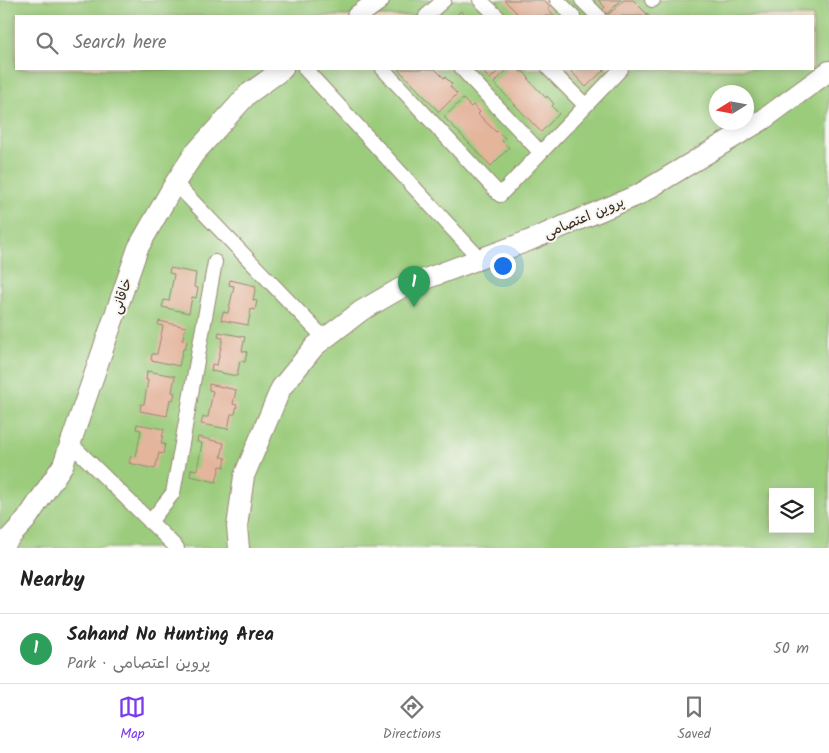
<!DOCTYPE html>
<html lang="en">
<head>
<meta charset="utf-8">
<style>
	body { margin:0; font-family:Kalam,"Playpen Sans Arabic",sans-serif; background:#f2f2f2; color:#222 }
	.controls { position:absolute; right:15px; bottom:15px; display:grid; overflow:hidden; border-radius:0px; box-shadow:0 2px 12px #0003 }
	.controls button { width:45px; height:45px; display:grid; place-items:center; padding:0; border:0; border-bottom:1px solid #e0e0e0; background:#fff; color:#222; font:25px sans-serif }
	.compass { position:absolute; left:709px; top:85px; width:45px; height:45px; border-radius:50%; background:#fff; box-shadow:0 2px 12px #0003; rotate:259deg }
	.you { position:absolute; left:502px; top:265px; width:18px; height:18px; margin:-12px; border:4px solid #fff; border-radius:50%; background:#1a73e8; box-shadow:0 0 0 8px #1a73e833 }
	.badge { display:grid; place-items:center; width:32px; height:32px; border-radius:50%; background:#7c3aed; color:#fff; font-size:16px; font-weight:700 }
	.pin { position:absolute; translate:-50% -41px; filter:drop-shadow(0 1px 2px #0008) }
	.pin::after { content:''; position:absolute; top:26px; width:18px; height:15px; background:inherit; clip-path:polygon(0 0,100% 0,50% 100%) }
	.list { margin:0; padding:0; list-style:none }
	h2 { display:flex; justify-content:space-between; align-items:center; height:65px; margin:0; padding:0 20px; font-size:21px }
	h2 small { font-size:16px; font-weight:400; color:#767676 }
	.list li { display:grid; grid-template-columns:32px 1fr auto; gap:15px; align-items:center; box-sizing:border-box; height:70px; padding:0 20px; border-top:1px solid #e0e0e0 }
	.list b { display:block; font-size:19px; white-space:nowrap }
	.list p { margin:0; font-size:16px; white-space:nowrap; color:#767676 }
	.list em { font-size:16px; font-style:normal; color:#767676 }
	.icon { flex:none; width:28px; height:28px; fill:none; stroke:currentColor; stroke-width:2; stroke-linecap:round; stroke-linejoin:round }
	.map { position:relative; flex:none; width:829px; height:548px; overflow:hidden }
	.search { position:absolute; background:#fff; box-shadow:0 2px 12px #0003; left:15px; right:15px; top:15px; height:55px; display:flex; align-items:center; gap:12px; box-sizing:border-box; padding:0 18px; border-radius:0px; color:#767676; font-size:19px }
	.sheet { height:135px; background:#fff }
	nav { display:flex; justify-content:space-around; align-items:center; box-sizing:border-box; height:70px; border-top:1px solid #e0e0e0; background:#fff; font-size:14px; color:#767676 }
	nav a { display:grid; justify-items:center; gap:2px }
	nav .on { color:#7c3aed }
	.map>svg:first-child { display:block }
</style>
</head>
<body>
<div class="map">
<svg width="829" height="548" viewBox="0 0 829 548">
	<rect width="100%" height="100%" fill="#f6f6f2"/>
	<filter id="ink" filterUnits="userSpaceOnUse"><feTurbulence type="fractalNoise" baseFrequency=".02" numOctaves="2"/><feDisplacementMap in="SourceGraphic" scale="10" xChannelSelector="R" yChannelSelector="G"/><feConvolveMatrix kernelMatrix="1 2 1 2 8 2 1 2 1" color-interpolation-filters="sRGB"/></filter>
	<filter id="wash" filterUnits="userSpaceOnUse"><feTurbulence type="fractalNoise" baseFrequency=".0096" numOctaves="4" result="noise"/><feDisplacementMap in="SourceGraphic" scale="20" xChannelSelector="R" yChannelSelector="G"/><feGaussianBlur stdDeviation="1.12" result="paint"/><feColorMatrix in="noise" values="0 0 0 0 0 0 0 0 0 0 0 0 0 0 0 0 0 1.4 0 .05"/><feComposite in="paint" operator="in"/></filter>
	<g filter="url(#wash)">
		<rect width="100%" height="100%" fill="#f3e1c9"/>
		<path fill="#9bcc7c" stroke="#6b7b4d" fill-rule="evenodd" d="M0 0H829V548H0ZM16 16H813V69H16ZM716 92H746V122H716ZM773 492H810V529H773Z"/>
		<g id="blocks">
			<g fill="#e4b49b">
				<polygon points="504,0 544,0 550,6 548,9 555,16 520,16"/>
				<polygon points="598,0 621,0 607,14 602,10 605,7"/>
				<polygon points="624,0 633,0 649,16 607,16"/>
				<polygon points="461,11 466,16 456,16"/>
				<polygon points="398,69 435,69 444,78 445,77 452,84 450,86 457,94 439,112"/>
				<polygon points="480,69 500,69 490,79"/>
				<polygon points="508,69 517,69 521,72 523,71 529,78 528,79 546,98 547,96 554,104 552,106 559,114 541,132 494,83"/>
				<polygon points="569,69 605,69 586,87"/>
				<polygon points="463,99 471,107 473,105 480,112 478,114 496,132 497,131 505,138 502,141 509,148 491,166 444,117"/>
				<polygon points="170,268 196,273 194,287 198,288 196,298 192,297 189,313 162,307 164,300 169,301 174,274 169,273"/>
				<polygon points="230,280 256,286 253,300 257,301 255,310 251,309 248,325 221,320 223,312 228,313 234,286 229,285"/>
				<polygon points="159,321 186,327 182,340 187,341 185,349 183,349 179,366 151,360 152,354 157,354 163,326 158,325"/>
				<polygon points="219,332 245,337 242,351 247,352 245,362 240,361 237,376 211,371 212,364 217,365 223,338 218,337"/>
				<polygon points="147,371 175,376 172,392 175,393 173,400 170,399 167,416 140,411 141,404 144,404 148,380 146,380"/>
				<polygon points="209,384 236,390 233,404 237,405 235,414 231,414 228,429 201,424 203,417 208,417 213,391 209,390"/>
				<polygon points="137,424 164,429 161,444 165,444 163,454 159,453 155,469 129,463 131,456 136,457 141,430 136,429"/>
				<polygon points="198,437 224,443 221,457 226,458 224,467 220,466 216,482 190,476 191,469 197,470 202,443 197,442"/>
			</g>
		</g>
	</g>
	<g filter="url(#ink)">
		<use href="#blocks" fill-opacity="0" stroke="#978674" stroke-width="1"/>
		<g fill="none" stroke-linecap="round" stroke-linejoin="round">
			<g stroke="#978674" stroke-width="16">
				<g id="street">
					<polyline points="480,0 497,16"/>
					<polyline points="557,0 573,16"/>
					<polyline points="582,0 598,16"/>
					<polyline points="652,0 653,0"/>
					<polyline points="426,16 444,0"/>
					<polyline points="305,69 480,259"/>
					<polyline points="383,69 500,195 621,69"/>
					<polyline points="462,69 540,152"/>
					<polyline points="549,69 585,105"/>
					<polyline points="175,183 325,339"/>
					<polyline points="71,444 177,548"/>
					<polyline points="150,522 173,493 215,262"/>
				</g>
			</g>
			<g stroke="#978674" stroke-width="22">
				<g id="secondary">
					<polyline points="357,16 379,0"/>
					<polyline points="0,548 26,520 63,465 138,248 175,183 194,154 248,94 283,69"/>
					<polyline points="239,548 237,527 244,476 281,388 315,346 361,311 401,288 528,241 638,195 764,119 829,71"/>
				</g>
			</g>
			<use href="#street" stroke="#fff" stroke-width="14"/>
			<use href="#secondary" stroke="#fff" stroke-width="20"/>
		</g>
	</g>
	<g text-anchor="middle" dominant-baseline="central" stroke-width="4" stroke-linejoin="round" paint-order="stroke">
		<g font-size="14" fill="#3b2a1e" stroke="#f6f6f2">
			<text transform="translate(584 218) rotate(-23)">پروین اعتصامی</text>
			<text transform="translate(122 296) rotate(-71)">خاقانی</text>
		</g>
	</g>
</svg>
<div class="controls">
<button><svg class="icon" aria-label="layers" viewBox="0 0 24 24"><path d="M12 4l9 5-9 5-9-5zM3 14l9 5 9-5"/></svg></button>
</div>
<svg class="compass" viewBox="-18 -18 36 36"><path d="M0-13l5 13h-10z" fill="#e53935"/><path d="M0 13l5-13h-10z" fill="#767676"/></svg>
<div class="you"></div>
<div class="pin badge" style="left:414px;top:307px;background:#2e9e5b">1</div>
<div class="search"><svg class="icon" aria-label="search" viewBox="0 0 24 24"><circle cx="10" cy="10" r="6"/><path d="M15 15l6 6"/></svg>Search here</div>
</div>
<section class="sheet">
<h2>Nearby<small></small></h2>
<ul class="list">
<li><span class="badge" style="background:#2e9e5b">1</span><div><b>Sahand No Hunting Area</b><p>Park · پروین اعتصامی</p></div><em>50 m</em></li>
</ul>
</section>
<nav>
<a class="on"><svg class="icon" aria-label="map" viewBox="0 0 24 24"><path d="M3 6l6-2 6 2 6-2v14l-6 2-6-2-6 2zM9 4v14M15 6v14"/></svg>Map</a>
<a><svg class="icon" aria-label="directions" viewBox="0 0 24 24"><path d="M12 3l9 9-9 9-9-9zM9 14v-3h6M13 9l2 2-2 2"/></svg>Directions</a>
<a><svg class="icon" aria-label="saved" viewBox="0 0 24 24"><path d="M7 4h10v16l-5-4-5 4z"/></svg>Saved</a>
</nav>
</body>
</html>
